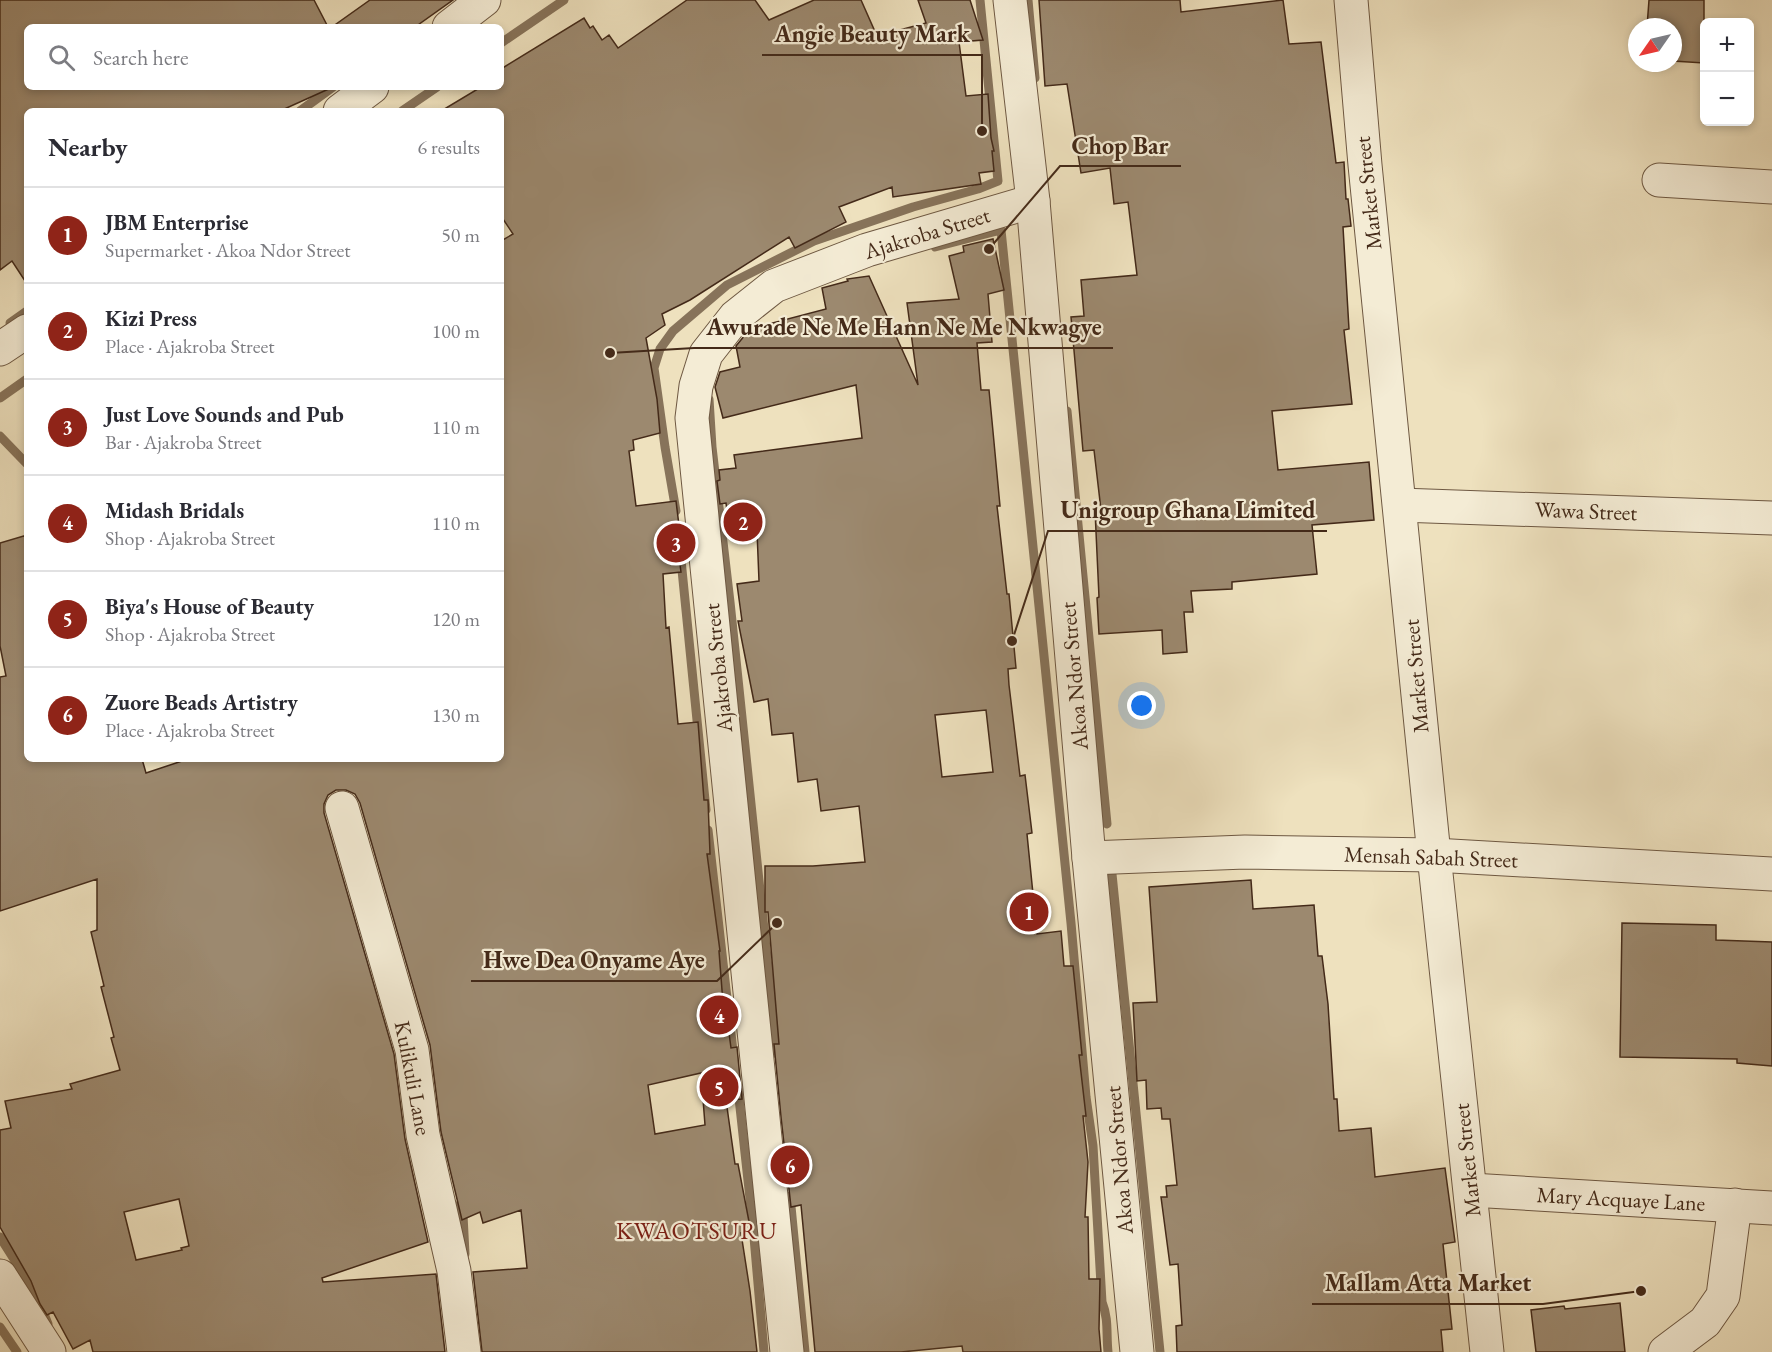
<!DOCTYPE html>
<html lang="en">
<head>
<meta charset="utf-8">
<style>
	body { margin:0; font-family:"EB Garamond",serif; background:#f7f7f7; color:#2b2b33 }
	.controls { position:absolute; right:18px; top:18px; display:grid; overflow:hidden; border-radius:9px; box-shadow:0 3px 9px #0003 }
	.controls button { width:54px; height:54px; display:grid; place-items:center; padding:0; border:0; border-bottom:2px solid #e1e1e2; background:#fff; color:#2b2b33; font:30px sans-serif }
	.compass { position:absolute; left:1628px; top:18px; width:54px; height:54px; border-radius:50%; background:#fff; box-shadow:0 3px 9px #0003; rotate:236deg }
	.you { position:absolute; left:1142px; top:706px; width:21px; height:21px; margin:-15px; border:4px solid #fff; border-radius:50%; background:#1a73e8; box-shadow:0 0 0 9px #1a73e833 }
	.badge { display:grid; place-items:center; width:39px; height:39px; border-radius:50%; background:#8f2418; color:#fff; font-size:20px; font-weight:700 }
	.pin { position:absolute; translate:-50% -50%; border:3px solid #fff; box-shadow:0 2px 6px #0006 }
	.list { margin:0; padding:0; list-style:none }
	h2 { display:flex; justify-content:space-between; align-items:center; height:78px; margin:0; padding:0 24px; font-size:26px }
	h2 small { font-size:20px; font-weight:400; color:#7c7c81 }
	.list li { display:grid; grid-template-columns:39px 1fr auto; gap:18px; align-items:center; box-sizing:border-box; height:96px; padding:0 24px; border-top:2px solid #e1e1e2 }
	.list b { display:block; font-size:22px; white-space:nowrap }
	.list p { margin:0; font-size:20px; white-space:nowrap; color:#7c7c81 }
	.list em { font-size:20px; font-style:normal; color:#7c7c81 }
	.icon { flex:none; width:33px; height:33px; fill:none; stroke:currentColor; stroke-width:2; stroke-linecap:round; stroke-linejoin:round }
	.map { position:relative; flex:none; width:1772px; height:1352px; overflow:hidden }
	.search { position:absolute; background:#fff; box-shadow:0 3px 9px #0003; left:24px; top:24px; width:480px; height:66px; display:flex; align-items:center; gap:15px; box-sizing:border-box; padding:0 21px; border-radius:9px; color:#7c7c81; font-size:22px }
	.panel { position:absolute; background:#fff; box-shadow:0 3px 9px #0003; left:24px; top:108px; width:480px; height:654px; border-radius:9px }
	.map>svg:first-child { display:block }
</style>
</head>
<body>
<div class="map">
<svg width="1772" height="1352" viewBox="0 0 1772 1352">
	<rect width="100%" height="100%" fill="#eee1be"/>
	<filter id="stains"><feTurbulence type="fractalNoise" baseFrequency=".00333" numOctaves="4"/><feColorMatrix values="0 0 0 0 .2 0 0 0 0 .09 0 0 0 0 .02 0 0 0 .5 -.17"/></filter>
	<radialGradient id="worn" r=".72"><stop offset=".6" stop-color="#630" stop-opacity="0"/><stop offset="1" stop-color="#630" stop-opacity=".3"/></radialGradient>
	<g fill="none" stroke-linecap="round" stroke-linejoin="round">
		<g stroke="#87735a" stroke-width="9">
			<polyline points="1028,0 1035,78"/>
			<polyline points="501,43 564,0"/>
			<polyline points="300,111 333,87"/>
			<polyline points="402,111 437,87"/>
			<path d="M935 247 1001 230 1071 923 1086 1097 1093 1146 1102 1302C1109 1320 1106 1333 1108 1352"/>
			<polyline points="10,323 27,311"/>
			<polyline points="0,398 27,379"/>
			<polyline points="709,399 712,447 730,602 777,1054"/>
			<polyline points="1067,411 1107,824"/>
			<polyline points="0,436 27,464"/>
			<polyline points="676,511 665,447 654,368 660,349 673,331 727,285 814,241 913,207 978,189 998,181 980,0"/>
			<polyline points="679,540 706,810"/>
			<polyline points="708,830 734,1060"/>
			<polyline points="1112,874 1160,1352"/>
			<polyline points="738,1089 753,1226 764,1352"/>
			<polyline points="790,1196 805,1352"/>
			<polyline points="450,1201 463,1215 465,1254"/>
			<polyline points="0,1237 36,1294 48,1324"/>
			<polyline points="0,1327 17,1352"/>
		</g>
	</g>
	<g fill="#9c896f" stroke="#442a19" stroke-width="1.5" fill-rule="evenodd">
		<polygon points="0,0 314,0 328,27 27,27 27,87 333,87 280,111 27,111 27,284 12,261 0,270"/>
		<polygon points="370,0 453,0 415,27 332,27"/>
		<path d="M687 0H755L769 20 814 0H861L877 36 926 23 918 0H970L983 40 959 42 966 96 988 94 991 138 994 151H992L994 171 979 173 981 184 893 197 892 187 839 207 846 222 795 248 789 237 690 300 662 314 665 325 646 338 657 399 660 433 633 440 634 450 629 451 636 506 676 501 682 550H678L681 572 663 574 666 628 669 627 678 724 698 722 704 800H708L710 854H707L720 951H719L723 1003H725L731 1048 737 1047 742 1099 726 1100 735 1164H738L751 1232 741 1233 750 1291 757 1352H482L473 1272 527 1268 521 1210 483 1223 480 1212 462 1220 441 1132 430 1045 360 803 355 794 346 790H336L328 795 324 804V813L394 1054 405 1139 428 1242 322 1278 323 1282 436 1274 445 1352H93L90 1340 73 1349 53 1312 47 1315 40 1304 31 1281 0 1227V1130L11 1128 5 1101 72 1089 70 1084 120 1070 111 1038 114 1037 101 987 104 986 91 932 97 930V879L0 911V677L6 676 0 646V543L27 535V759H142L146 773 188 759H501V241L513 234 501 216V111H441L481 87H501V69L584 18 590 28 593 26 602 40 609 35 618 48ZM701 1073 705 1125 655 1134 648 1085ZM179 1199 189 1246 181 1248 182 1250 136 1260 124 1212Z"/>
		<polygon points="1039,0 1180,0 1181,12 1283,0 1289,44 1321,42 1336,163 1344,162 1346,199 1348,199 1351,226 1343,227 1349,329 1344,330 1352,404 1272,411 1278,470 1369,462 1374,520 1312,525 1317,574 1232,582 1232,589 1191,591 1193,612 1184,612 1187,652 1163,654 1162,630 1099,634 1097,598 1099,597 1095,510 1101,510 1094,450 1083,451 1071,317 1084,316 1081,280 1137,275 1128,202 1114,204 1110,168 1081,173 1067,84 1045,86"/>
		<polygon points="1649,0 1704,0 1704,63 1673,61 1673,27 1647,27"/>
		<path d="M993 239 1004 290 988 294 992 342 977 343 981 390H989L992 421 1000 506H997L1007 594H1009L1016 668 1008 669 1009 685 1020 776 1025 775 1032 833 1027 834 1037 934 1061 931 1064 966H1073L1082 1055H1079L1086 1116H1083L1088 1162 1085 1217H1088L1089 1279H1100L1099 1329 1101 1352H963L962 1346 901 1352H815L801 1205 791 1207 781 1117 774 1044H779L768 912H765V866H813L865 862 859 806 821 811 817 779 798 782 793 733 772 735 768 699 754 702 738 621H742L737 584 759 581 757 531 730 534 726 503 720 504 717 481 720 480 719 470 736 468 734 455 862 438 856 385 723 418 715 387 720 372 740 367 736 346 750 329 826 309 822 288 848 281 847 279 869 276 918 385 907 303 959 299 949 256 964 252 963 246ZM986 710 993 772 942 777 935 715Z"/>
		<polygon points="1251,880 1253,909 1314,905 1318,956 1322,956 1328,1004 1334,1099 1337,1099 1339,1131 1371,1128 1375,1177 1445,1168 1455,1242 1443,1244 1452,1329 1441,1330 1443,1352 1177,1352 1176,1326 1182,1325 1178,1264 1170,1265 1161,1197 1167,1197 1166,1186 1177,1185 1170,1119 1162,1119 1161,1108 1147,1109 1146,1080 1137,1081 1133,1003 1157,1002 1149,887"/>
		<polygon points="1622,923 1716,925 1716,940 1772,942 1772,1066 1737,1063 1737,1059 1620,1057"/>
		<polygon points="1620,1303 1625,1352 1536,1352 1531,1310 1564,1306 1565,1309"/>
	</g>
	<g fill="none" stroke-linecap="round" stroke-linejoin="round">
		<g stroke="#6e5842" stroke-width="35">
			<g id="minor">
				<polyline points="1010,0 1033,201 1089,858 1137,1352"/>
				<polyline points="1351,0 1365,165 1434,855 1487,1352"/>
				<polyline points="449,27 484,0"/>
				<polyline points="340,111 372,87"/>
				<polyline points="1659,180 1772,187"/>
				<polyline points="0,349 27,331"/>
				<polyline points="1400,505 1772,518"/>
				<polyline points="342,808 412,1050 423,1135 454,1271 464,1352"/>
				<polyline points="1089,858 1245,852 1434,855 1772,874"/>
				<polyline points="1471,1190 1772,1208"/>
				<polyline points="0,1276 49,1352"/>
				<path d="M787 1352C754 1041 724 729 692 418L696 386 706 354 735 317 774 286 867 250 1033 201"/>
				<polyline points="1665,1352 1705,1322 1723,1296 1735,1205"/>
			</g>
		</g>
		<use href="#minor" stroke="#f4ecd5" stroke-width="33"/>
	</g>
	<g text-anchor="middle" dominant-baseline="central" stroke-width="4.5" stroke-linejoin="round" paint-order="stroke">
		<g font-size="22" fill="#442a19" stroke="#f4ecd5">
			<text transform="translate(1368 193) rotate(-96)">Market Street</text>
			<text transform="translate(927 233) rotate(-17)">Ajakroba Street</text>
			<text transform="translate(1586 511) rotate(2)">Wawa Street</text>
			<text transform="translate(718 668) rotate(-96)">Ajakroba Street</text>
			<text transform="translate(1074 676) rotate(-95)">Akoa Ndor Street</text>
			<text transform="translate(1416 676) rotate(-95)">Market Street</text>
			<text transform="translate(1431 857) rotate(2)">Mensah Sabah Street</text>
			<text transform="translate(413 1078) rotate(79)">Kulikuli Lane</text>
			<text transform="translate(1119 1160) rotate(-95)">Akoa Ndor Street</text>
			<text transform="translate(1467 1160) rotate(-96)">Market Street</text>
			<text transform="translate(1621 1199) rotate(3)">Mary Acquaye Lane</text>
		</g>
		<g font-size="24" letter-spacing="1.5" fill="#7a1f14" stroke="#f4ecd5">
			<text x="697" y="1230">KWAOTSURU</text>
		</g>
	</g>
	<path fill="none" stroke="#442a19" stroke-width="2" d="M982 131L982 55H762M989 249L1060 166H1181M610 353L694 348H1113M1012 641L1048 531H1327M777 923L717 981H471M1641 1291L1543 1304H1312"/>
	<g fill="#442a19" stroke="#f4ecd5" stroke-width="2">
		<circle cx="982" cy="131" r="6"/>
		<circle cx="989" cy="249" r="6"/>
		<circle cx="610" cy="353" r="6"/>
		<circle cx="1012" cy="641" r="6"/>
		<circle cx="777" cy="923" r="6"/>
		<circle cx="1641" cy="1291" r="6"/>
	</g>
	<g font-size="24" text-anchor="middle" font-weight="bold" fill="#442a19" stroke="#f4ecd5" stroke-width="4.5" stroke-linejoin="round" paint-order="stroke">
		<text x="872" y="42">Angie Beauty Mark</text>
		<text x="1120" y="154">Chop Bar</text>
		<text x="904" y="335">Awurade Ne Me Hann Ne Me Nkwagye</text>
		<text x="1188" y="518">Unigroup Ghana Limited</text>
		<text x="594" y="968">Hwe Dea Onyame Aye</text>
		<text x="1428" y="1291">Mallam Atta Market</text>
	</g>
	<rect width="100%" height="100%" filter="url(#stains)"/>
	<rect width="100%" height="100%" fill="url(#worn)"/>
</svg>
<div class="controls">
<button>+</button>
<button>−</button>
</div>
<svg class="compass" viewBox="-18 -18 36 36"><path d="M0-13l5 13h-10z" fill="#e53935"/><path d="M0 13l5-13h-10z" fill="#7c7c81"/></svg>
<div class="you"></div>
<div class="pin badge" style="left:1029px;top:912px">1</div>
<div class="pin badge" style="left:743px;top:522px">2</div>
<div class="pin badge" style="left:676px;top:543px">3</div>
<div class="pin badge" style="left:719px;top:1015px">4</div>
<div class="pin badge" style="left:719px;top:1087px">5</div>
<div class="pin badge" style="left:790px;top:1165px">6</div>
<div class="search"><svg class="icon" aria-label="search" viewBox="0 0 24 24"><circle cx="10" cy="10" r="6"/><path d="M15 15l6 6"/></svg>Search here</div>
<section class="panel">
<h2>Nearby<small>6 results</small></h2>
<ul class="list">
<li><span class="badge">1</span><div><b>JBM Enterprise</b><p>Supermarket · Akoa Ndor Street</p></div><em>50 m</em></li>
<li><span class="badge">2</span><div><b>Kizi Press</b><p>Place · Ajakroba Street</p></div><em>100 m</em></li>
<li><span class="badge">3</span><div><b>Just Love Sounds and Pub</b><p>Bar · Ajakroba Street</p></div><em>110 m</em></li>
<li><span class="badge">4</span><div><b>Midash Bridals</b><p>Shop · Ajakroba Street</p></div><em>110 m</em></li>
<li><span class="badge">5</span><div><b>Biya's House of Beauty</b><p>Shop · Ajakroba Street</p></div><em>120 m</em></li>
<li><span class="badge">6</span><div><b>Zuore Beads Artistry</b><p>Place · Ajakroba Street</p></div><em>130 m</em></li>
</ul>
</section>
</div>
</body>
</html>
